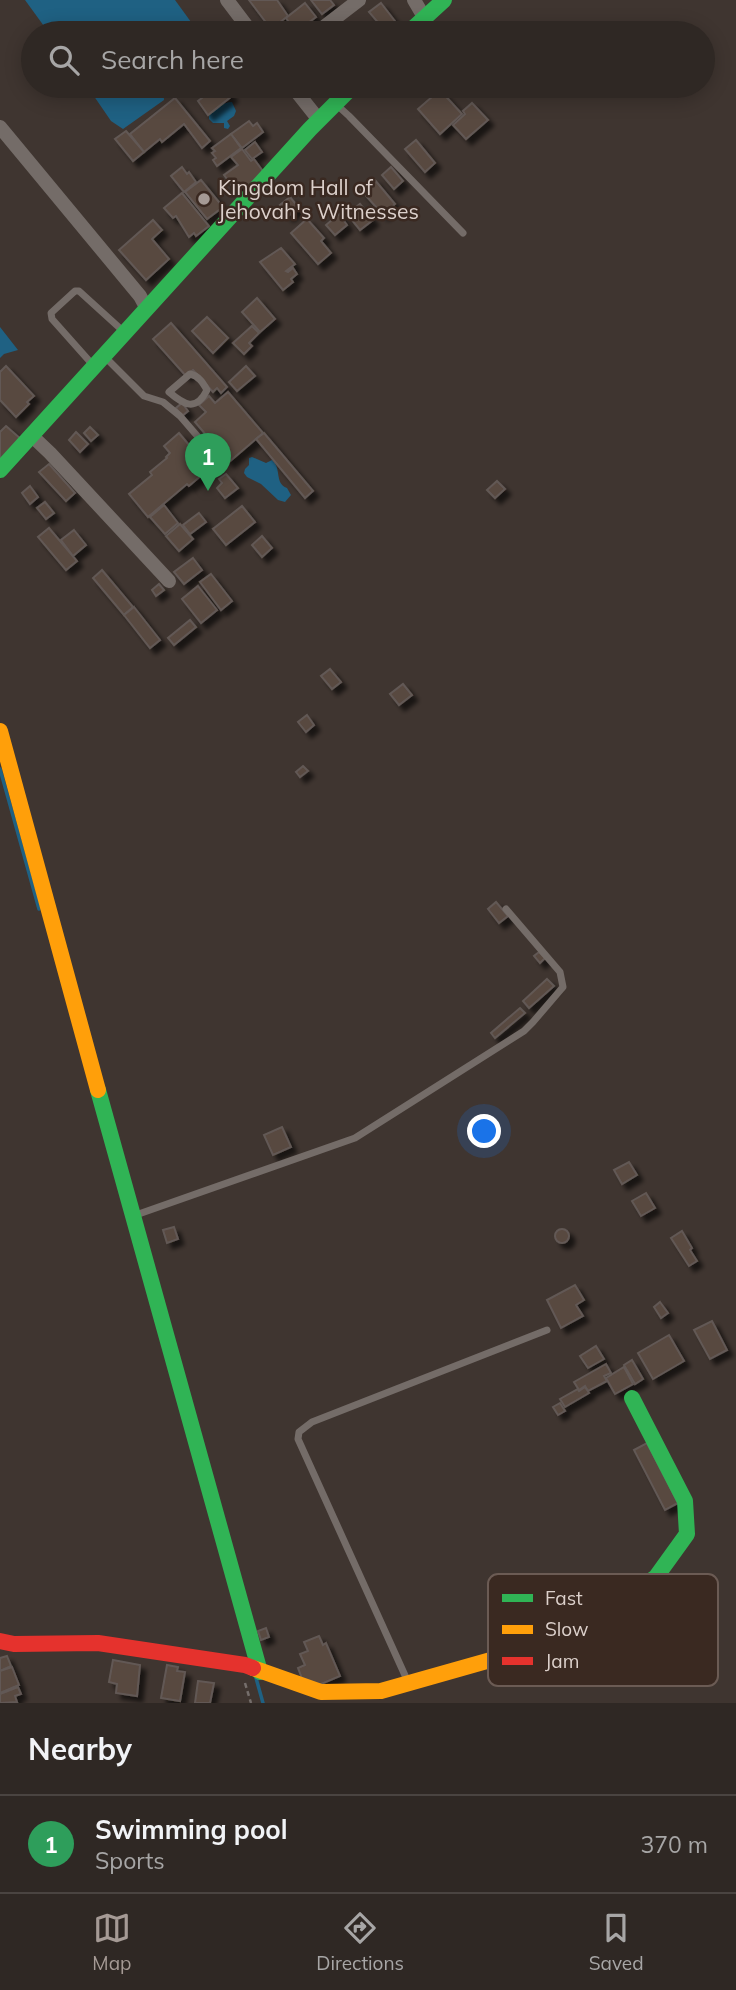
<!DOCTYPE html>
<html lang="en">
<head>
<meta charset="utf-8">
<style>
	body { margin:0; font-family:Mulish,sans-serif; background:#37302c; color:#f1f3f6 }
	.you { position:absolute; left:485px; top:1132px; width:24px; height:24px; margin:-18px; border:5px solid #fff; border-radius:50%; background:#1a73e8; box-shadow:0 0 0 10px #1a73e833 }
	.badge { display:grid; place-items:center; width:46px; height:46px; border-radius:50%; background:#a59a95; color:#fff; font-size:23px; font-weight:700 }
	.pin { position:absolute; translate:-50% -58px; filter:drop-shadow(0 2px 4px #0008) }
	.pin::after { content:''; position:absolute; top:37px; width:24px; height:21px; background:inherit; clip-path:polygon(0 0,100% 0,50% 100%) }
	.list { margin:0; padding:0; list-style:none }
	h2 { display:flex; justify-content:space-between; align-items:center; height:91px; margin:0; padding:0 28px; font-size:30px }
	h2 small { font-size:23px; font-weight:400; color:#a7a6a6 }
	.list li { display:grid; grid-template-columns:46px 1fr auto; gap:21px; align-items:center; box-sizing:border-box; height:98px; padding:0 28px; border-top:2px solid #4a4441 }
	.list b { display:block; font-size:26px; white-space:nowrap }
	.list p { margin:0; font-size:23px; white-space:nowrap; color:#a7a6a6 }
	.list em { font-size:23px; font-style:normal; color:#a7a6a6 }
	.icon { flex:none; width:38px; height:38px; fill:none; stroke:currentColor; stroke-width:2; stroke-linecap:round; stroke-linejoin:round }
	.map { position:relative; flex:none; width:736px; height:1703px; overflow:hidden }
	.search { position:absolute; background:#2f2824; box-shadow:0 4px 18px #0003; left:21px; right:21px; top:21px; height:77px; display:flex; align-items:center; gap:18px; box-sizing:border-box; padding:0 24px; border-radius:38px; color:#a7a6a6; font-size:26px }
	.sheet { height:189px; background:#2f2824 }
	nav { display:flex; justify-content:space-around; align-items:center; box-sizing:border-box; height:98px; border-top:2px solid #4a4441; background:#2f2824; font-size:19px; color:#a7a6a6 }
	nav a { display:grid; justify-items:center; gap:4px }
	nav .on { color:#a59a95 }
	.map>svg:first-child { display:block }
</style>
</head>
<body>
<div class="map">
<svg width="736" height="1703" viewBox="0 0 736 1703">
	<defs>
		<filter id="shadow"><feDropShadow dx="5.5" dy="5.5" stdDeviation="2" flood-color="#0009"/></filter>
	</defs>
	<rect width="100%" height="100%" fill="#3f3530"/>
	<g fill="#1f6183">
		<polygon points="25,0 175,0 199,33 49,33"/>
		<polygon points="87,86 169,86 163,87 164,100 123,129 111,121"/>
		<path d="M232 102 236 111 234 116 227 121 230 126 228 129 224 128V123H213L209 119V116C214 110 223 102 232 102Z"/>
		<polygon points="0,327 18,350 4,354 0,358"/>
		<path d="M252 457 266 463 272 460C282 468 274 483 287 488L291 495 285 502 278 500 261 484 247 477 244 473 245 469 249 465V458Z"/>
	</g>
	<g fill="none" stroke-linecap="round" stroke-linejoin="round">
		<g stroke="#1f6183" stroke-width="3.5">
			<polyline points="0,769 39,909"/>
			<polyline points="256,1678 263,1703"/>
		</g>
	</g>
	<g fill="#584840" stroke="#625955" stroke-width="2" filter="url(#shadow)">
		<polygon points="249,0 277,0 288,16 271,29"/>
		<polygon points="311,0 330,0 334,5 322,14"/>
		<polygon points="305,3 316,17 296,32 286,18"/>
		<polygon points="381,3 398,25 387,33 369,12"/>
		<polygon points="235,22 244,33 221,33"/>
		<polygon points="218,86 224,86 232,96 208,115 198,101"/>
		<polygon points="440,90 462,114 440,134 418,109"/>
		<polygon points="175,98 210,141 202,148 184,124 162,142 160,139 144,152 130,134"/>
		<polygon points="472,103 488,120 466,139 453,125 465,114 463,111"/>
		<polygon points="249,121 253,126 257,123 263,132 242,148 231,134"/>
		<polygon points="126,131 144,152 133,161 115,139"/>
		<polygon points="231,134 241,148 217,166 213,160 216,158 212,153 215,151 212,148"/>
		<polygon points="416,140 435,163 425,172 405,149"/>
		<polygon points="255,142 262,152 252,159 245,150"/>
		<polygon points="242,149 251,161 254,159 265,174 245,189 244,186 236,191 224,175 238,165 231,157"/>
		<polygon points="182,167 187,174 189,172 196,182 184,192 171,176"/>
		<polygon points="391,167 403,181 394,189 382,175"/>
		<polygon points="374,179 395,204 383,215 361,190"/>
		<polygon points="201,180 223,207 207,219 185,192"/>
		<polygon points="182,193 209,226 196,236 194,233 189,237 176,216 173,218 164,208"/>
		<polygon points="290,197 299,208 288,216 280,205"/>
		<polygon points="360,204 373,220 360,230 347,214"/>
		<polygon points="339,214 347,225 335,235 326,225"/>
		<polygon points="307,219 324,238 321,241 331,253 318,264 291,233"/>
		<polygon points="153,220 162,230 152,239 169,259 146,280 119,250"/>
		<polygon points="281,248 295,264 286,271 288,272 293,268 297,274 291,279 293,282 283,290 260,262"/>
		<polygon points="257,298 275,319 260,332 242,312"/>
		<polygon points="207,317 228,338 213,353 192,331"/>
		<polygon points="171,323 227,387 221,393 217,388 213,392 193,370 186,376 153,339"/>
		<polygon points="252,326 259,333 249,343 252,346 244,354 233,343"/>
		<polygon points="6,366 34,396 27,402 29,404 16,417 0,400 0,372"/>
		<polygon points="246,366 255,376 237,391 229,382"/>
		<polygon points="228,392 263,433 229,462 195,422 206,412 199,405 209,396 215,403"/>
		<polygon points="182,403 188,411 182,416 176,408"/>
		<polygon points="6,426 22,440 0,464 0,432"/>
		<polygon points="90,427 98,435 91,441 84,433"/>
		<polygon points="76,432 88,444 80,452 69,440"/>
		<polygon points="179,433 209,469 189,486 187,484 148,517 129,494 152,475 150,472 167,458 166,457 170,453 164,446"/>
		<polygon points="264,433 313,491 305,498 256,439"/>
		<polygon points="49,464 75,493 66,501 39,472"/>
		<polygon points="226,474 238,488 225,498 217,488 222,483 219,479"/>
		<polygon points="497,481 505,489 495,498 487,490"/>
		<polygon points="30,486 38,497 30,504 22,493"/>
		<polygon points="45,502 54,513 46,519 37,508"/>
		<polygon points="164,505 178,523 165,534 150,517"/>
		<polygon points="242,506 255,522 226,545 213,529"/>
		<polygon points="199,513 206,522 190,534 183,525"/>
		<polygon points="180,524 193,539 179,551 166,536"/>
		<polygon points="49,528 77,561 66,570 38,537"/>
		<polygon points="74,530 86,545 73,556 61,540"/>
		<polygon points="262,536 272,548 262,557 252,545"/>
		<polygon points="193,558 202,570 184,584 174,572"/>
		<polygon points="102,570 133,607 124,615 93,578"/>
		<polygon points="211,574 232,601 221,610 200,582"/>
		<polygon points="159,584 164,590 156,596 152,590"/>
		<polygon points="198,586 217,610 201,623 182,599"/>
		<polygon points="134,607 160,640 150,648 124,615"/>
		<polygon points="190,620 196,627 174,645 168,638"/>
		<polygon points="330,669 341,682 332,689 321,676"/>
		<polygon points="403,684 412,695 399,705 390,694"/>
		<polygon points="307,715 314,725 306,732 298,722"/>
		<polygon points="303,766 308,771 300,777 296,772"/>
		<polygon points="496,902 508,916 499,923 488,909"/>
		<polygon points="539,952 545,958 540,963 534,956"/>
		<polygon points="547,979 554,986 529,1008 523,1001"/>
		<polygon points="520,1008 525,1013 495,1038 491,1033"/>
		<polygon points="282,1127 291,1147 273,1155 264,1135"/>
		<polygon points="629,1162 637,1175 622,1184 614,1170"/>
		<polygon points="646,1193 655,1208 641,1216 632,1201"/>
		<polygon points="174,1227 178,1239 167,1243 163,1230"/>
		<circle cx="562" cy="1236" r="7"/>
		<polygon points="682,1231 692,1248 690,1250 697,1261 689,1266 671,1238"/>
		<polygon points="575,1285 584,1300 576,1305 583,1316 561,1328 547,1300"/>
		<polygon points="660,1302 668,1313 661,1318 654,1307"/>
		<polygon points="712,1321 727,1350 710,1359 694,1330"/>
		<polygon points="669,1335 684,1361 653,1379 638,1353"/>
		<polygon points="596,1346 604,1359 588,1368 580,1356"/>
		<polygon points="632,1360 643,1379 635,1384 624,1365"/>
		<polygon points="606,1364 611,1373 604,1376 607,1381 588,1391 585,1386 579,1390 574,1382"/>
		<polygon points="624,1367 633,1384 615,1394 606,1378"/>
		<polygon points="585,1387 589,1393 565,1407 560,1399 578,1389 579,1391"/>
		<polygon points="560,1403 565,1411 558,1415 553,1407"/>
		<polygon points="647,1443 678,1503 665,1510 634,1450"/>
		<polygon points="266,1628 269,1637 261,1640 258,1631"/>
		<polygon points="319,1636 323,1645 326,1643 340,1676 314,1687 305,1686 298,1668 305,1665 300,1654 308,1651 304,1642"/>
		<polygon points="7,1656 11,1666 0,1671 0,1658"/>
		<polygon points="113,1660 140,1665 137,1696 116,1693 117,1684 109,1682"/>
		<polygon points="167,1665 178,1667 177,1671 185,1672 180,1701 161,1698"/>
		<polygon points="12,1667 19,1685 0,1693 0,1671"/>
		<polygon points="198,1681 214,1683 210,1703 195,1703"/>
		<polygon points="18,1687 21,1694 15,1696 17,1702 0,1703 0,1694"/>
	</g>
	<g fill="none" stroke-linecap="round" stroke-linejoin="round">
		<polyline stroke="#756e6b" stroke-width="2.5" stroke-dasharray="5 3.5" stroke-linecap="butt" points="245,1683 251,1703"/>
		<g stroke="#746c68" stroke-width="7">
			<polyline points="338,106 349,116 463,233"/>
			<polyline points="105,357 144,396 163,402 180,416 212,453"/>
			<polyline points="92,364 52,319 51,313 75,291 79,291 123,331"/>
			<path d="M190 374C199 376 203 383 207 390 196 412 184 405 169 392Z"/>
			<polyline points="133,1216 355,1138 524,1031 533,1022 563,987 560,972 506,909"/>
			<polyline points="408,1682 298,1439 299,1432 312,1422 547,1330"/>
		</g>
		<g stroke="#746c68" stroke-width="14">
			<polyline points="227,0 252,33"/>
			<polyline points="414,0 424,17"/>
			<polyline points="316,33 359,0"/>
			<polyline points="292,86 319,120"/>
			<polyline points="0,127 140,296 147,309"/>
			<polyline points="31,435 50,453 169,581"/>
		</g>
		<g stroke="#30b455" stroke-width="16">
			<polyline points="408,33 444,0"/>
			<polyline points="0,470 310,129 353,86"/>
			<polyline points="98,1090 260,1672"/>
			<polyline points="570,1633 584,1627 656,1577 687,1534 685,1501 632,1398"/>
		</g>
		<g stroke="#ff9f0a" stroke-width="16">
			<polyline points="0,731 98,1090"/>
			<polyline points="253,1668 321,1692 381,1691 526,1650 570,1633"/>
		</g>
		<polyline stroke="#e5322d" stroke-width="16" points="0,1641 14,1644 98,1643 245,1665 253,1668"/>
	</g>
	<circle fill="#a59a95" stroke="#3a2921" stroke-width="2.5" cx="204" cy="199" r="7"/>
	<g text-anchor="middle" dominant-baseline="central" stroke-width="5" stroke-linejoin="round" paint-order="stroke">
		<g font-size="21" fill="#dcd0cb" stroke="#3a2921" text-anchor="start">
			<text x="218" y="187">Kingdom Hall of<tspan x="218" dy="24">Jehovah's Witnesses</tspan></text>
		</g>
	</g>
	<rect x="488" y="1574" width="230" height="112" rx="10" fill="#3a2921" stroke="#6b5b54" stroke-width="2"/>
	<rect x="502" y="1594" width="31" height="8" fill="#30b455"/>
	<rect x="502" y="1625" width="31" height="9" fill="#ff9f0a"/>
	<rect x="502" y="1657" width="31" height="8" fill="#e5322d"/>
	<g font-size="19" fill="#dcd0cb">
		<text x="545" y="1605">Fast</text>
		<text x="545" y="1636">Slow</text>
		<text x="545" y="1668">Jam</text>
	</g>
</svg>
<div class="you"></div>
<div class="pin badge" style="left:208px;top:491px;background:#2e9e5b">1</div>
<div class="search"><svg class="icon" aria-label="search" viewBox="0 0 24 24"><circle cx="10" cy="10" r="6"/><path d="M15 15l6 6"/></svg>Search here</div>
</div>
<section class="sheet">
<h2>Nearby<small></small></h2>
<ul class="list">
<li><span class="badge" style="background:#2e9e5b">1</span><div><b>Swimming pool</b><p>Sports</p></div><em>370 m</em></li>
</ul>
</section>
<nav>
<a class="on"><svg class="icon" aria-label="map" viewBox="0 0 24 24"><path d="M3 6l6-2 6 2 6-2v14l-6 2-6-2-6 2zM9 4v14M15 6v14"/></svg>Map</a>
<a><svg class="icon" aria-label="directions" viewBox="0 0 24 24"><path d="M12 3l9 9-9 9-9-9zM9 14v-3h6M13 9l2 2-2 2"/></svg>Directions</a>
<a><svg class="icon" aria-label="saved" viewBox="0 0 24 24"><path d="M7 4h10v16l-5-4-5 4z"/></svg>Saved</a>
</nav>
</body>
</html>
